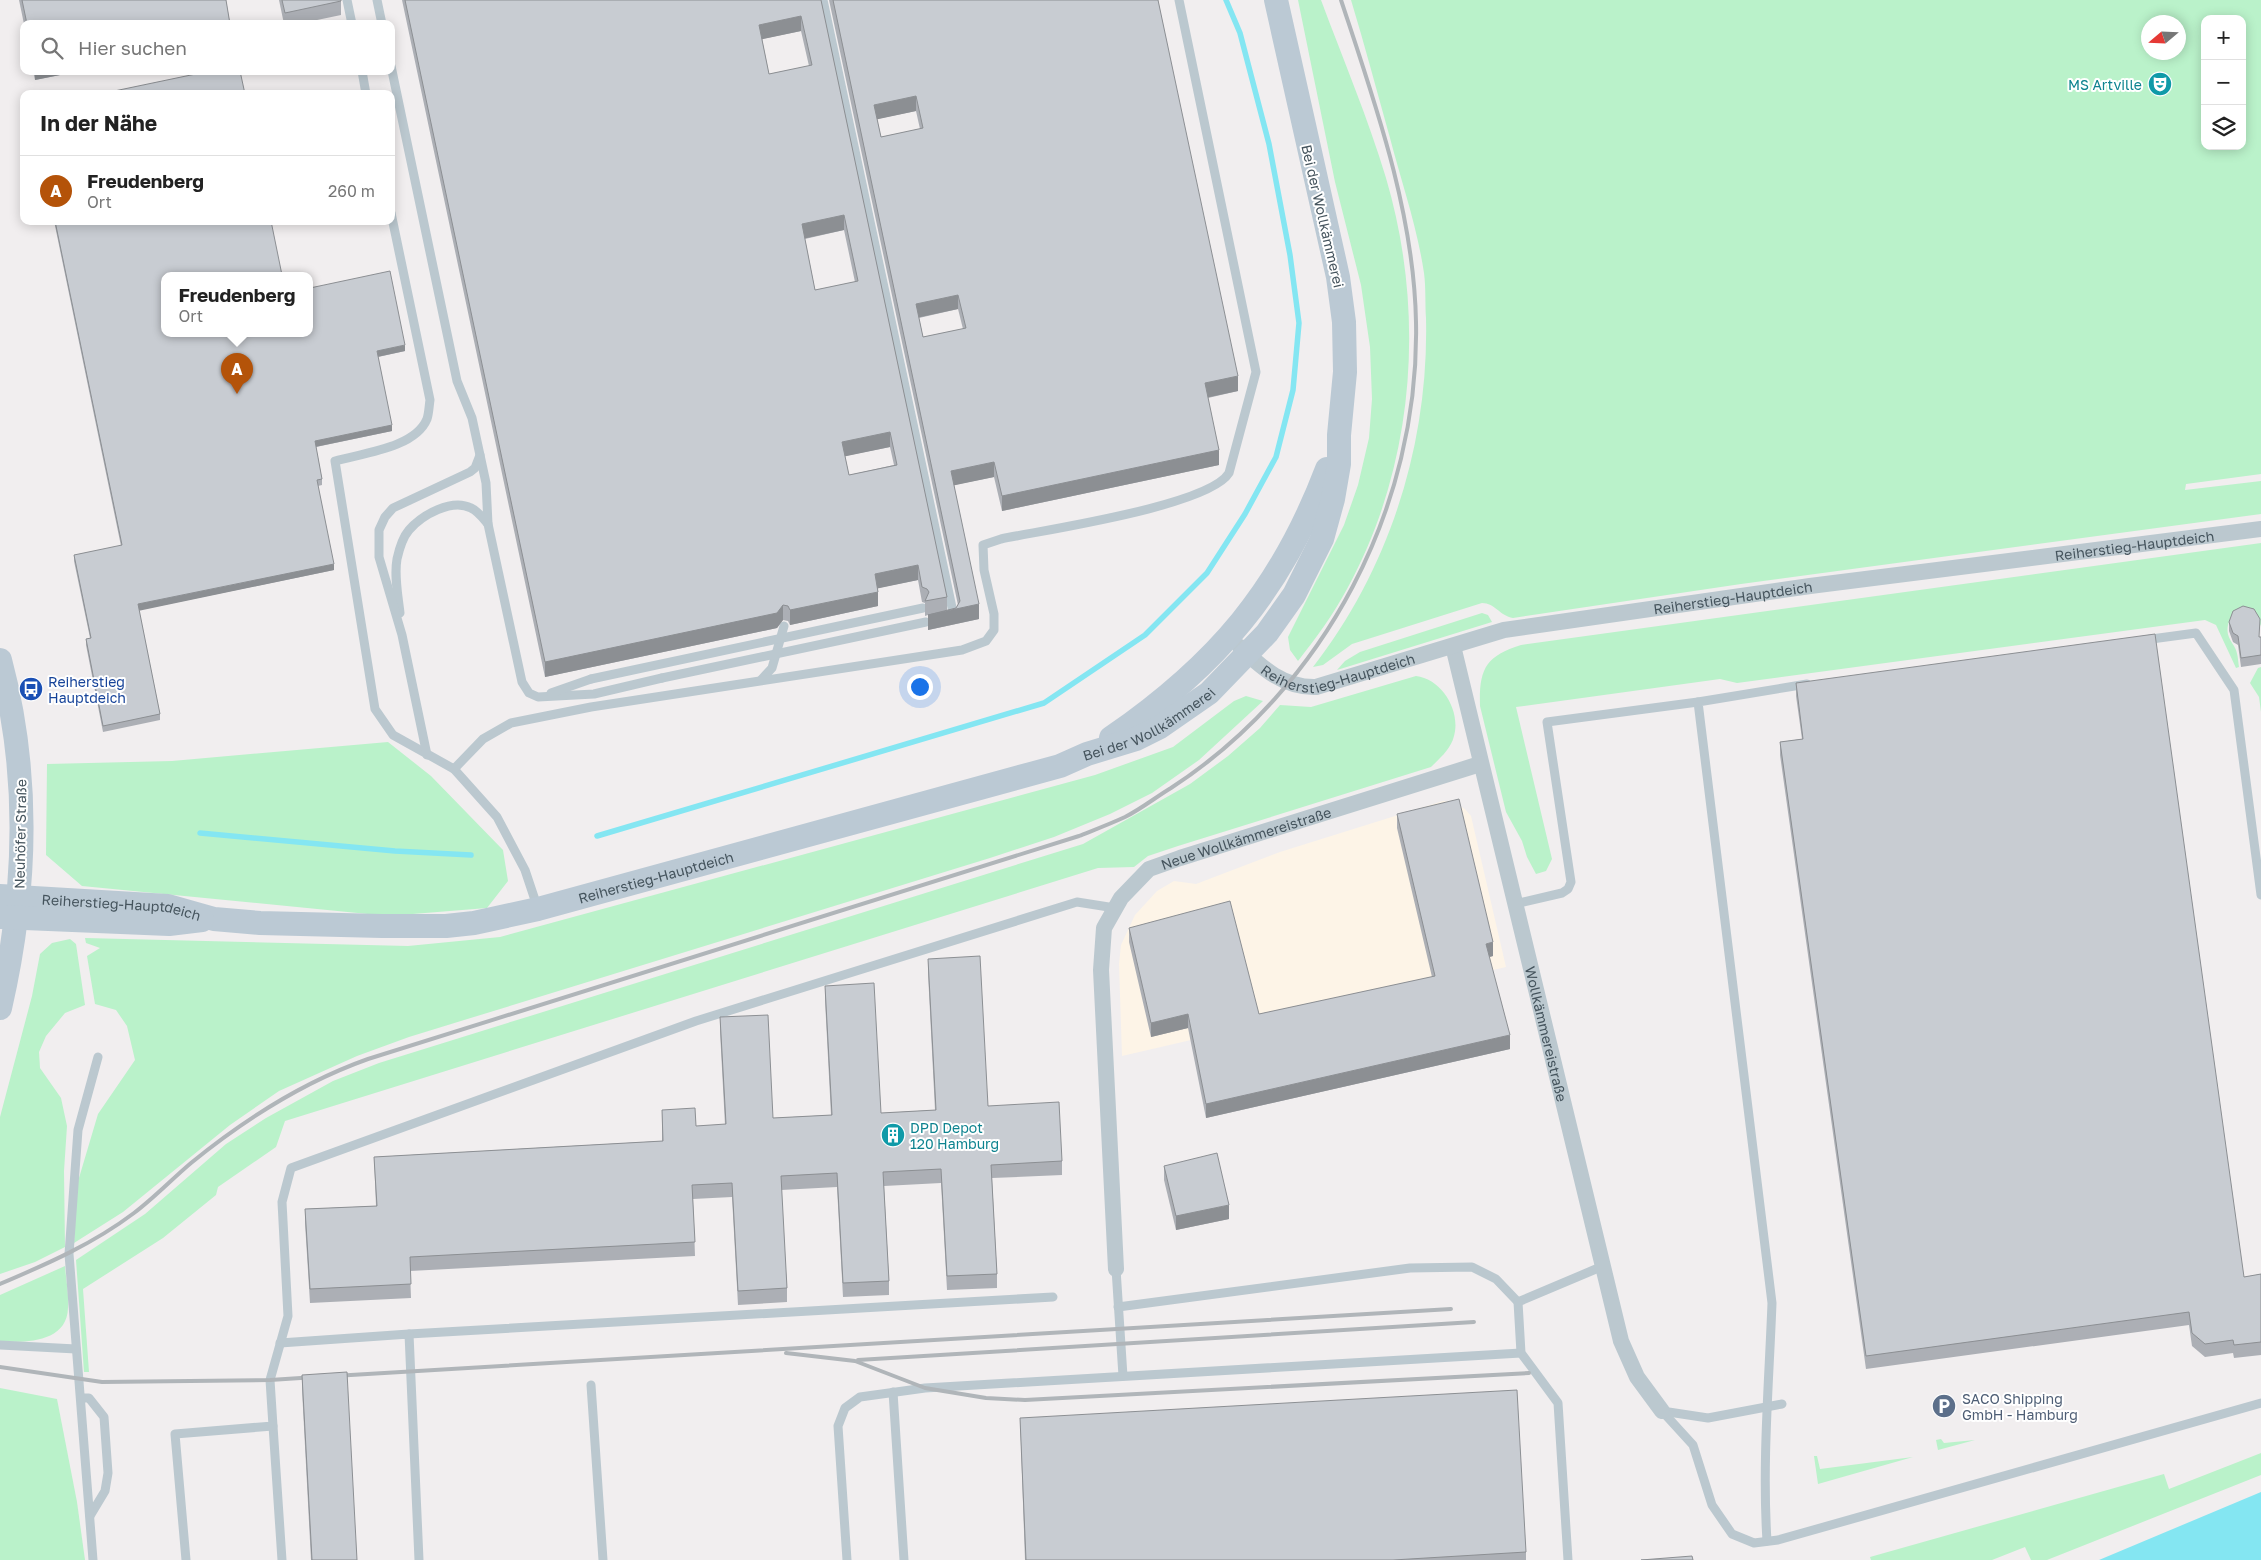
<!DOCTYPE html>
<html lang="de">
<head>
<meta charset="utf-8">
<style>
	body { margin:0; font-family:"Golos Text",sans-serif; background:#f6f6f6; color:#222 }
	.controls { position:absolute; right:15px; top:15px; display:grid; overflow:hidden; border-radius:10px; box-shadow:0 2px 12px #0003 }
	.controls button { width:45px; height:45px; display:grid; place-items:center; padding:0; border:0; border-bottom:1px solid #e0e0e0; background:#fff; color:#222; font:25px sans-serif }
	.compass { position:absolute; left:2141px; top:15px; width:45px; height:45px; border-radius:50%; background:#fff; box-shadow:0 2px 12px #0003; rotate:251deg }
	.you { position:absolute; left:919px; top:686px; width:18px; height:18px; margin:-12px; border:4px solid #fff; border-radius:50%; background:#1a73e8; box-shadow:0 0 0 8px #1a73e833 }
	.badge { display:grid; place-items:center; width:32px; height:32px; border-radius:50%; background:#b45309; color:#fff; font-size:16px; font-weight:700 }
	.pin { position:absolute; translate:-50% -41px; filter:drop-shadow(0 1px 2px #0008) }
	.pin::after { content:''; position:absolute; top:26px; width:18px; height:15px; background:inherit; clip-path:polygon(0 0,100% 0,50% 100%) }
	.popup { position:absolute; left:161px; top:272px; width:152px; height:65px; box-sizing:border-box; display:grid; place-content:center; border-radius:10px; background:#fff; filter:drop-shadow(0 1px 4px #0005); font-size:16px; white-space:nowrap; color:#767676 }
	.popup b { font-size:19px; color:#222 }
	.popup::after { content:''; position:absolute; left:50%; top:100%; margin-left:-10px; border:10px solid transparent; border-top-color:#fff }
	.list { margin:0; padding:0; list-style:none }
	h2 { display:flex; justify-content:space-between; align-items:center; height:65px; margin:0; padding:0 20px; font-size:21px }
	h2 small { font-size:16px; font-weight:400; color:#767676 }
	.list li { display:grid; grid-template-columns:32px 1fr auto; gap:15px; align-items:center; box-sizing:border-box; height:70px; padding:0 20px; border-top:1px solid #e0e0e0 }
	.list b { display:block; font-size:19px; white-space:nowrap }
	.list p { margin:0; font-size:16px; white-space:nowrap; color:#767676 }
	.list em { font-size:16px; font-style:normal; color:#767676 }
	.icon { flex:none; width:28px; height:28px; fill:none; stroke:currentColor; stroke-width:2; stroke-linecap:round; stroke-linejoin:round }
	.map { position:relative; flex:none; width:2261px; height:1560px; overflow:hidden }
	.search { position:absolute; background:#fff; box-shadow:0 2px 12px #0003; left:20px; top:20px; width:375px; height:55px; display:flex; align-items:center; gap:12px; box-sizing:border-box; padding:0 18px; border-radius:10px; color:#767676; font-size:19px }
	.panel { position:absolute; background:#fff; box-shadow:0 2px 12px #0003; left:20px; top:90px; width:375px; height:135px; border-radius:10px }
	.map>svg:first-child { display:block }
</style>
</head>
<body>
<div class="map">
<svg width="2261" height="1560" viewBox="0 0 2261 1560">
	<rect width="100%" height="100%" fill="#f1eeef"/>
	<polygon fill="#fdf4e7" points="1443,801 1453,802 1465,809 1471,816 1506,967 1122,1056 1119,964 1121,945 1135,915 1157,891 1174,881 1196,884 1280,852"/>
	<g fill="#baf2ca" fill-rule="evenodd">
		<path d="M1298 0H1321C1343 59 1368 118 1386 178 1426 313 1415 465 1347 589 1333 615 1316 638 1298 661L1290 650 1288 637 1344 525 1358 485 1369 438 1372 399 1370 347 1361 285 1335 182Z"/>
		<path d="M1351 0H2261V474L2186 484 2185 490 2261 481V514L1741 584 1513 618C1500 616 1495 603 1482 603L1352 644 1323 665 1313 667C1390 568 1429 443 1426 318 1425 304 1426 288 1424 273 1417 226 1402 184 1390 138 1377 92 1365 46 1351 0ZM2205 19H2242V146H2205ZM2148 22H2178V52H2148Z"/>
		<path d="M2261 543V626L2259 622 2230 619C2225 631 2228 637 2234 646 2238 652 2238 661 2239 667L2236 668 2216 625 2205 620 1737 683 1720 679 1516 707 1552 859 1546 871 1536 874 1527 857 1522 841 1506 812 1480 706C1479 670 1485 656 1521 645Z"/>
		<polygon points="1482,613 1488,615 1492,622 1337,670 1345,661 1360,652"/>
		<polygon points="2261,667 2261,712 2259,697 2250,683 2258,668"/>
		<path d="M1416 676C1442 679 1461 711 1454 736 1451 749 1440 758 1431 767L1178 846 1148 856 1134 867 1098 868 285 1121 276 1147 218 1187 216 1195 163 1238 83 1289 89 1372H84L76 1260 145 1214 226 1144 266 1118 333 1081 379 1063 1083 844 1190 784 1228 756 1260 728 1280 705 1311 707Z"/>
		<polygon points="1246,696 1263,701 1199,760 1152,793 1110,814 1054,837 990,858 409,1037 357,1056 279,1091 230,1125 123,1212 74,1243 76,1188 98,1114 135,1060 127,1026 116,1010 95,1004 87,956 100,948 86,943 85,938 408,946 500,937 1095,775 1173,747 1234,701"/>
		<polygon points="388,742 431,776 503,850 508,881 487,908 388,916 82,886 46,855 47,764 172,761"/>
		<polygon points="70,939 76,944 85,1005 65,1013 46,1036 39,1052 40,1068 61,1098 67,1126 64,1171 65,1247 35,1262 0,1274 0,1117 32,996 40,954 52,943"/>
		<path d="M65 1266C66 1280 69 1294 68 1308 67 1343 24 1343 0 1341V1295Z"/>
		<polygon points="0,1388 57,1399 77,1502 85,1560 0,1560"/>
		<polygon points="1941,1439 1944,1443 1975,1440 1938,1450 1936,1440"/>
		<polygon points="2261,1453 2261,1475 2047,1560 2031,1560 2025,1547 1992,1560 1871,1560 1870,1557 2164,1474 2169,1489"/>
		<polygon points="1814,1456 1817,1456 1820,1469 1913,1457 1818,1484"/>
	</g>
	<polygon fill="#84e6f2" points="2261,1492 2261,1560 2099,1560"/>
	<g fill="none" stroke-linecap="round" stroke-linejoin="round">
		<g stroke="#84e6f2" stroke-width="5.5">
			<polyline points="200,833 395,851 471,855"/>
			<polyline points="597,836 1044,703 1145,635 1207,573 1245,514 1276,457 1293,390 1299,323 1290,255 1269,144 1240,33 1226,0"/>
		</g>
		<g stroke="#bbc8cf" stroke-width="9">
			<polyline points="347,0 352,24"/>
			<polyline points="377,0 382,24"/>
			<polyline points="823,0 954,617 951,617"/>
			<polyline points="391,66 457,381 472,418 486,483 488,524 522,682 529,693 538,697 594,694 662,678"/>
			<polyline points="362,71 366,94"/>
			<path d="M391 213 430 400C429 406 429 413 427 419 415 448 363 453 335 461L375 709 393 735 454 769 497 817 525 870 538 909"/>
			<path d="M400 613C398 595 394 576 397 559 399 550 403 537 409 530 422 515 452 498 471 508 478 511 483 518 488 524"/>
			<polyline points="2144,640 2196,633 2234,690 2261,895"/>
			<polyline points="761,680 772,668 784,626"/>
			<polyline points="551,693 591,679"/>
			<polyline points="427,755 402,635 379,557 379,530 385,517 393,508 470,472 475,468 480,455"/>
			<path d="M454 769 483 739 511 723 591 707 962 650 986 641 994 630V614L984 570 983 545 1001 539C1043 530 1209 506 1229 473L1256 372 1179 0"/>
			<polyline points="1515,904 1562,893 1568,889 1571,882 1547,722 1698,702"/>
			<polyline points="1116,1269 1123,1376"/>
			<polyline points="1118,1307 1410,1268 1472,1267 1496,1279 1518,1302"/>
			<polyline points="409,1334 1053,1297"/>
			<polyline points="280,1343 409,1334 419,1560"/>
			<polyline points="0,1345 76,1349"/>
			<polyline points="591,1385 603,1560"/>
			<polyline points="893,1392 904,1560"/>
			<polyline points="81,1398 89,1398 104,1417 108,1473 105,1491 90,1516"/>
			<polyline points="1662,1411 1693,1445 1712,1505 1732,1534 1754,1543 1778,1540 2261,1403"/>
			<polyline points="1662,1411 1708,1418 1782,1404"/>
			<polyline points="273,1426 282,1560"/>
			<path d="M1767 1541C1762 1462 1769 1383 1772 1303L1698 702 1807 684"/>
			<polyline points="93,1560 69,1254 78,1130 98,1057"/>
			<polyline points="186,1560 175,1434 273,1426 270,1380 288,1316 282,1202 291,1168 696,1021 1077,902 1115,908"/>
			<polyline points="847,1560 838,1426 845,1408 860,1397 925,1388 1521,1353"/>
			<polyline points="1568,1560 1558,1403 1521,1353 1518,1302 1603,1266"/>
		</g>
		<g stroke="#bbc8cf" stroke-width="16">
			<path id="s1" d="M1453 646 1621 1341 1637 1377 1662 1411"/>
			<path id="s2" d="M1240 647C1262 668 1284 688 1316 687L1504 630 1810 586 2261 529"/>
			<path id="s3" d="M1116 1269 1101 970 1104 928 1121 898 1149 869 1180 858 1480 764"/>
		</g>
		<g stroke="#bbc9d4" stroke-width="24">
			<path d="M0 660C31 776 27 891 0 1008"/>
			<path d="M1111 738C1217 665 1281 590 1327 469"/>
			<path id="s4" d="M0 896 168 906 214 919 260 923 382 926H446L474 923 538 909 1060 766 1087 754 1136 739 1160 727 1209 693 1267 633 1294 595 1322 539 1333 499 1339 464V435L1345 372 1344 322 1338 277 1276 0"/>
			<polyline points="0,917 169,924 202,920"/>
		</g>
		<g stroke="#b0b5b9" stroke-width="4">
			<path d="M0 1284C47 1264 93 1244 134 1213 154 1198 172 1179 191 1163 245 1119 303 1082 368 1059L1079 836C1094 830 1110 824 1125 817 1141 809 1156 797 1171 788 1325 688 1420 506 1416 322 1414 212 1375 103 1341 0"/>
			<polyline points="786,1353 855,1361 925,1388 986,1398 1025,1400 1529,1373"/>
			<polyline points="858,1360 1474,1322"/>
			<polyline points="0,1367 102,1382 270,1380 316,1377"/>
			<polyline points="334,1376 1451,1309"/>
		</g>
		<g stroke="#bbc8cf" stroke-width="9">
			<polyline points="662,678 926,622"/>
			<polyline points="591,679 923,608"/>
		</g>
	</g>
	<g fill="#acafb5" fill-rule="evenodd">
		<polygon points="19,0 226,0 230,24 24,24"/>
		<polygon points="279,0 341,0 341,15 298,24 284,24"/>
		<path d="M402 0H821L947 597V610L956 608 958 605 829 0H1158L1238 391 1208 398 1219 465 1002 511 994 477 954 485 979 619 928 630V615L925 616V603L922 602 918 580 878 588V606L790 625 788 621 783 620 777 628 545 677ZM801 31 809 66 769 74 762 39ZM916 111 920 129 881 137 877 119ZM844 230 855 282 815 290 805 239ZM958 309 963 329 923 337 919 318ZM890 447 894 465 849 475 845 456Z"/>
		<polygon points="33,71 80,71 35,80"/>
		<polygon points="54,221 271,221 164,275 405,351 378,357 392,431 316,447 322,479 322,485 318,486 334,570 139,610 160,714 160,720 103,732 86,645 86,639 90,638 74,561 74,555 121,546"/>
		<polygon points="2229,622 2260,637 2261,637 2261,664 2241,667 2238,645 2233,642 2229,631"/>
		<polygon points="1796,683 2244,1277 2261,1274 2261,1355 2234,1358 2233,1353 2205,1357 2192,1346 2189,1325 1866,1369 1780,755 1780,742 1802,739 1796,696"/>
		<polygon points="1397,814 1493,956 1489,957 1510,1049 1206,1118 1188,1028 1151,1037 1129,942 1129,928 1259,1014 1432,977 1397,828"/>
		<polygon points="928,959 988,1106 1062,1161 1062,1175 992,1178 997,1274 997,1288 947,1290 941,1183 884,1186 889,1281 889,1295 843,1297 837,1187 781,1190 787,1288 787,1302 738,1305 732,1197 693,1199 695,1256 410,1271 411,1298 310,1303 305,1223 305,1209 376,1206 374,1157 662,1141 662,1110 696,1126 725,1125 720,1031 720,1017 773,1118 831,1115 825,1000 825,986 881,1113 935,1110 928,973"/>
		<polygon points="1164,1166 1229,1219 1176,1230 1164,1180"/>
		<polygon points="302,1375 357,1560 311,1560 302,1389"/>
		<polygon points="1020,1418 1526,1552 1526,1560 1025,1560"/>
	</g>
	<g fill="#8c8f93">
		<polygon points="801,16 801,31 759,40 759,25"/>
		<polygon points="35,71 80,71 35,80"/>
		<polygon points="916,96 916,111 874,120 874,105"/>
		<polygon points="844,215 844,230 802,239 802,224"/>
		<polygon points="958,295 958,309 916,318 916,304"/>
		<polygon points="405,345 405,351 377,357 377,351"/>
		<polygon points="1238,376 1238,391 1205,398 1205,383"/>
		<polygon points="392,425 392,431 315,447 315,441"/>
		<polygon points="890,432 890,447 842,457 842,442"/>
		<polygon points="1219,450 1219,465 1002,511 1002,496"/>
		<polygon points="994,462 994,477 951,486 951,471"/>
		<polygon points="334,564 334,570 138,611 138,604"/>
		<polygon points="918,565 918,580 875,589 875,574"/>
		<polygon points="878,592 878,606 790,625 790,610"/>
		<polygon points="979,604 979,619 928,630 928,615"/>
		<polygon points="783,605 783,620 777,628 545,677 545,662"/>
		<polygon points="1493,942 1493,956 1486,958 1486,944"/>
		<polygon points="1188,1014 1188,1028 1151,1037 1151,1023"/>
		<polygon points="1510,1035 1510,1049 1206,1118 1206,1104"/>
		<polygon points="1229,1205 1229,1219 1176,1230 1176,1216"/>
	</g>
	<g fill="#c8ccd2" stroke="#8c8f93" fill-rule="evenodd">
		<polygon points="22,0 226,0 230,24 27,24"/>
		<polygon points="282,0 341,0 341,1 285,13"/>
		<path d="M405 0H821L947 597 925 601 929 592 927 589 922 587 918 565 875 574 878 592 790 610 788 606 783 605 777 613 545 662ZM801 16 812 65 769 74 759 25ZM844 215 858 281 815 290 802 224ZM890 432 897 465 849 475 842 442Z"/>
		<path d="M833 0H1158L1238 376 1205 383 1219 450 1002 496 994 462 951 471 979 604 928 615 956 608 960 601ZM916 96 923 128 881 137 874 105ZM958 295 966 328 923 337 916 304Z"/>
		<polygon points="210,71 240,71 245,94 100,94"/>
		<polygon points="55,221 271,221 282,275 164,275 164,333 310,333 310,288 390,271 405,345 377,351 392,425 315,441 322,479 317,480 334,564 138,604 160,714 103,726 86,639 91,638 74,555 122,545"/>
		<polygon points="2243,606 2254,609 2260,619 2259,637 2261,637 2261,655 2241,658 2238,636 2233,633 2229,622 2233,611"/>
		<polygon points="2155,634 2244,1277 2261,1274 2261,1342 2234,1345 2233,1340 2205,1344 2192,1333 2189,1312 1866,1356 1780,742 1803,739 1796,683"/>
		<polygon points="1459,799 1493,942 1486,944 1510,1035 1206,1104 1188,1014 1151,1023 1129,928 1230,901 1259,1014 1435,976 1397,814"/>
		<polygon points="980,956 988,1106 1059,1102 1062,1161 991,1165 997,1274 947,1276 941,1169 883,1172 889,1281 843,1283 837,1173 781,1176 787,1288 738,1291 732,1183 692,1185 695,1242 410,1257 411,1284 310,1289 305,1209 377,1206 374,1157 663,1141 662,1110 695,1108 696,1126 726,1124 720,1017 768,1015 773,1118 832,1115 825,986 874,983 881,1113 936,1110 928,959"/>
		<polygon points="1217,1153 1229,1205 1176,1216 1164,1166"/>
		<polygon points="347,1372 357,1560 312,1560 302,1375"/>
		<polygon points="1517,1390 1526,1552 1393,1560 1026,1560 1020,1418"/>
		<polygon points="1692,1556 1693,1560 1641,1560"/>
	</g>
	<defs>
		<g id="theatre-disc" transform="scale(1.25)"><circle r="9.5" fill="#0f9aa8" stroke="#fff"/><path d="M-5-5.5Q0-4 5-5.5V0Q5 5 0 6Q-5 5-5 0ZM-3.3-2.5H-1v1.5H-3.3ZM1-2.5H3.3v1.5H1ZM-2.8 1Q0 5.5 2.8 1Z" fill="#fff"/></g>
		<g id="bus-disc" transform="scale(1.25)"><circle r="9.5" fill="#1a4fb4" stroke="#fff"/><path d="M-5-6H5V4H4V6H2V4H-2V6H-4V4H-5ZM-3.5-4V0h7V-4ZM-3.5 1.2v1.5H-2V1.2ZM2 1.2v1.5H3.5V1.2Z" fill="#fff"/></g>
		<g id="building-disc" transform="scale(1.25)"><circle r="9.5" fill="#0f9aa8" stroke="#fff"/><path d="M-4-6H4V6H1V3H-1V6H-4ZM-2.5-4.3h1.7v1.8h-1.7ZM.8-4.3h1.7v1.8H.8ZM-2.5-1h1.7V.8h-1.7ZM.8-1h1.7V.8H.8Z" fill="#fff"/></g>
		<g id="parking-disc" transform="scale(1.25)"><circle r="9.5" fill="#5c6f8a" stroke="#fff"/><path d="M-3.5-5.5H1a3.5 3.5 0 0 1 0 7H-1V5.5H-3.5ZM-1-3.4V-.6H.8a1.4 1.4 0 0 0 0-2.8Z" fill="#fff"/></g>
	</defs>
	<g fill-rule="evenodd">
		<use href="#theatre-disc" x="2160" y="84"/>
		<use href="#bus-disc" x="31" y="689"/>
		<use href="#building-disc" x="893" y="1135"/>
		<use href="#parking-disc" x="1944" y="1406"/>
	</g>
	<g text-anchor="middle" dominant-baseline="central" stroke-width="4" stroke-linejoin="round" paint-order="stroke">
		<g font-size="14" fill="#0d838f" stroke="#fff" text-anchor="end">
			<text x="2142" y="84">MS Artville</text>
			<text x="910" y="1127" text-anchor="start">DPD Depot<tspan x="910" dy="16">120 Hamburg</tspan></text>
		</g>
		<g font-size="14" fill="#45545d" stroke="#fff">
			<text transform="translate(1323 216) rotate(77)">Bei der Wollkämmerei</text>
			<text stroke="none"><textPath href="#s2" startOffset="921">Reiherstieg-Hauptdeich</textPath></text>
			<text stroke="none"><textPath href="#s2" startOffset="516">Reiherstieg-Hauptdeich</textPath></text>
			<text stroke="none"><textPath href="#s2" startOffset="111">Reiherstieg-Hauptdeich</textPath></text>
			<text stroke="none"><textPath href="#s4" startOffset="1182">Bei der Wollkämmerei</textPath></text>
			<text transform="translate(20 834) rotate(-89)">Neuhöfer Straße</text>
			<text stroke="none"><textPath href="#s3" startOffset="518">Neue Wollkämmereistraße</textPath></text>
			<text stroke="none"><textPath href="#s4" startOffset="664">Reiherstieg-Hauptdeich</textPath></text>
			<text stroke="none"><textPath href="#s4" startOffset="122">Reiherstieg-Hauptdeich</textPath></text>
			<text stroke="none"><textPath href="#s1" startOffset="399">Wollkämmereistraße</textPath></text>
		</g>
		<g font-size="14" fill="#164399" stroke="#fff" text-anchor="start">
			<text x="48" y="681">Reiherstieg<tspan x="48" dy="16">Hauptdeich</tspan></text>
		</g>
		<g font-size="14" fill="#4e5e75" stroke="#fff" text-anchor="start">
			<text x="1962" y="1398">SACO Shipping<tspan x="1962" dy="16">GmbH - Hamburg</tspan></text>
		</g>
	</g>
</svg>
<div class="controls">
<button>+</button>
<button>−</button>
<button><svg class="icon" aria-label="layers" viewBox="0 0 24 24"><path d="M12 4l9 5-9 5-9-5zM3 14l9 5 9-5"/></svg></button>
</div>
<svg class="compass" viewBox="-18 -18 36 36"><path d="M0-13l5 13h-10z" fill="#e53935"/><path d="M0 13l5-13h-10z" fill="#767676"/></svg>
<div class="you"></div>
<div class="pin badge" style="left:237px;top:394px">A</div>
<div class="popup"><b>Freudenberg</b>Ort</div>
<div class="search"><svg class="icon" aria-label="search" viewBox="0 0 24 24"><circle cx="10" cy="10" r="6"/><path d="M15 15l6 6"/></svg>Hier suchen</div>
<section class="panel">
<h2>In der Nähe<small></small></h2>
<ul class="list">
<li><span class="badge">A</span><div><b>Freudenberg</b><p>Ort</p></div><em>260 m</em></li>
</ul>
</section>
</div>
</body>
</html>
